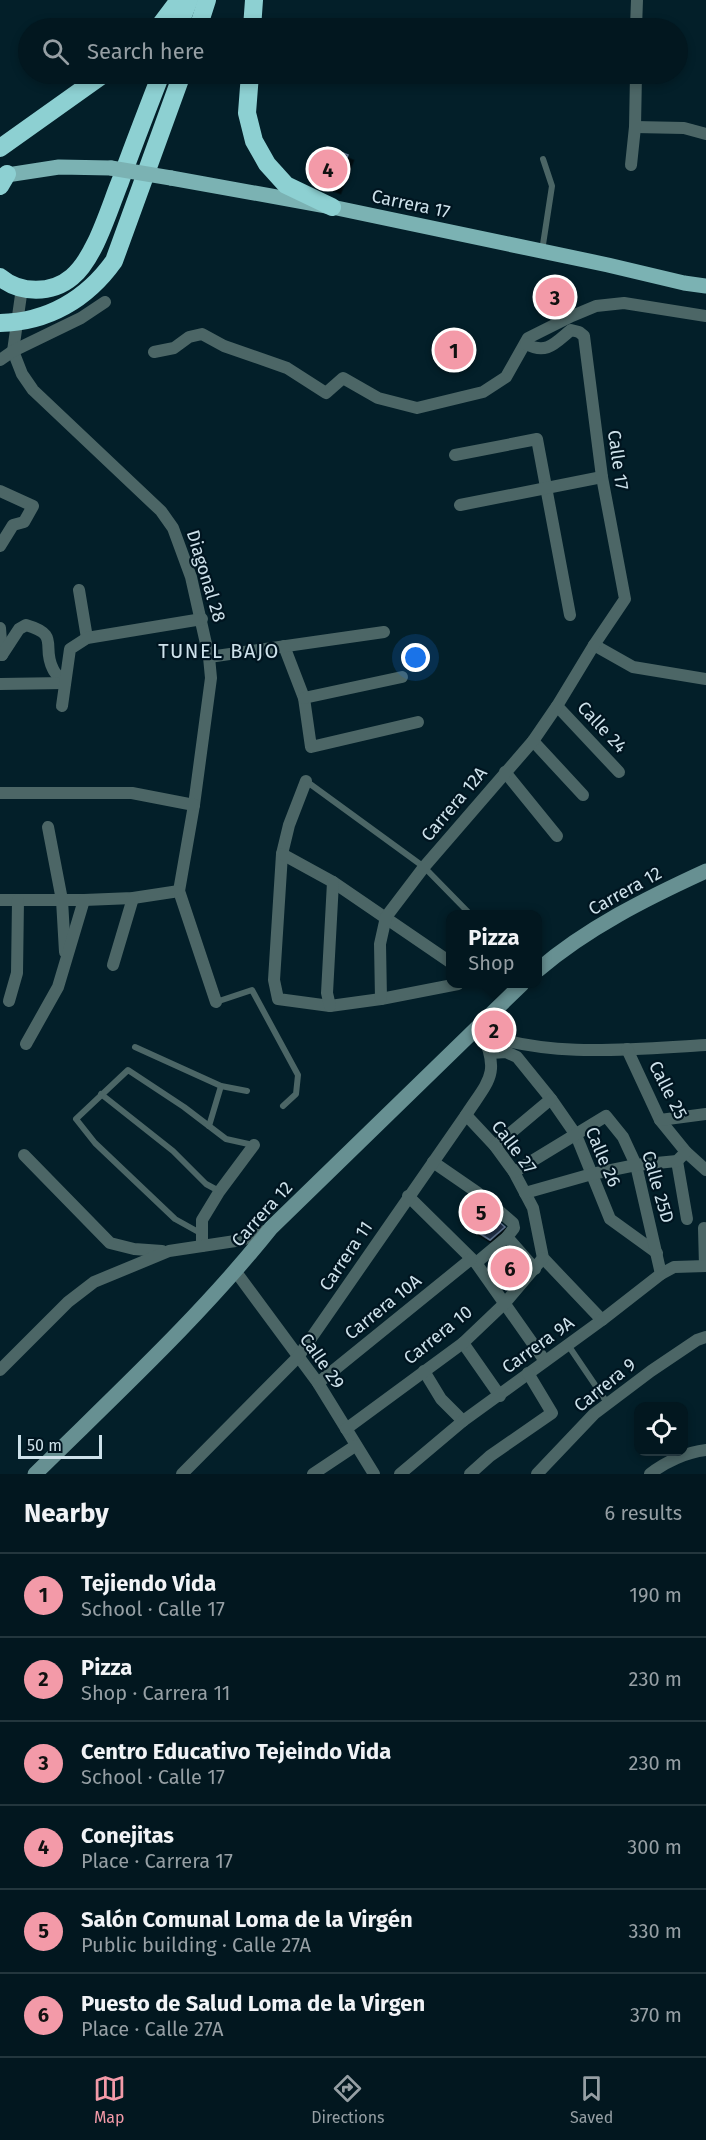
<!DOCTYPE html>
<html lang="en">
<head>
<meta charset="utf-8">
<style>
	body { margin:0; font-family:"Fira Sans",sans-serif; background:#0c2028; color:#f1f3f6 }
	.controls { position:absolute; right:18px; bottom:18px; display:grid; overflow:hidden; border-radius:12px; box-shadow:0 3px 9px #0003 }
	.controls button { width:54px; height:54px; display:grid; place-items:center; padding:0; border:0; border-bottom:2px solid #23363d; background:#02171f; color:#f1f3f6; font:30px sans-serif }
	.scale { position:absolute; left:18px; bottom:15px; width:84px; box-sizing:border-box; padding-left:6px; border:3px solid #cee2eb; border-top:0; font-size:16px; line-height:21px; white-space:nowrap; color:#cee2eb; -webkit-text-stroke:4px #001520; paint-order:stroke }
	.you { position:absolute; left:416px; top:658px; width:21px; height:21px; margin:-15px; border:4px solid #fff; border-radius:50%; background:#1a73e8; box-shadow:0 0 0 9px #1a73e833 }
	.badge { display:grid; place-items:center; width:39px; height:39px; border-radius:50%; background:#f39aa8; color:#111; font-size:20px; font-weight:700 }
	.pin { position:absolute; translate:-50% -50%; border:3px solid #fff; box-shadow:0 2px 6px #0006 }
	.popup { position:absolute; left:446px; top:910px; width:96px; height:78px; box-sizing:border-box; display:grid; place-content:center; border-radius:12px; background:#02171f; filter:drop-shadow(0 2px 4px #0005); font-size:20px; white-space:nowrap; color:#969fa4 }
	.popup b { font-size:22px; color:#f1f3f6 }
	.popup::after { content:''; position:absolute; left:50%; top:100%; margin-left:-12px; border:12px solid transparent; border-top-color:#02171f }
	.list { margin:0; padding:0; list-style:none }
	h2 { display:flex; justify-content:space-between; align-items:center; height:78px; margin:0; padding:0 24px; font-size:26px }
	h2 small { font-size:20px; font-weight:400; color:#969fa4 }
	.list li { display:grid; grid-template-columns:39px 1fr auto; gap:18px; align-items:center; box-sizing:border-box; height:84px; padding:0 24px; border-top:2px solid #23363d }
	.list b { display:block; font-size:22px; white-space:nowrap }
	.list p { margin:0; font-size:20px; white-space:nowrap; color:#969fa4 }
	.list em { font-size:20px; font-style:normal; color:#969fa4 }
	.icon { flex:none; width:33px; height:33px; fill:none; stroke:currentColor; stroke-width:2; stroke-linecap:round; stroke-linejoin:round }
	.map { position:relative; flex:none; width:706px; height:1474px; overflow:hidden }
	.search { position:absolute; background:#02171f; box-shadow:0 3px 9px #0003; left:18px; right:18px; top:18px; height:66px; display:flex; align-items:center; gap:15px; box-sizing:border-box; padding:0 21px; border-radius:33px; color:#969fa4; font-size:22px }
	.sheet { height:582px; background:#02171f }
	nav { display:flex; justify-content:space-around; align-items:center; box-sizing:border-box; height:84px; border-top:2px solid #23363d; background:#02171f; font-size:16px; color:#969fa4 }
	nav a { display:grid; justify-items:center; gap:3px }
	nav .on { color:#f39aa8 }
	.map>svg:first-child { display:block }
</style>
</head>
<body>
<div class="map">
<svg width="706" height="1474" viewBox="0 0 706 1474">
	<defs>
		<filter id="shadow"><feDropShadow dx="5.5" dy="5.5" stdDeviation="0" flood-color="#0009"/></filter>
	</defs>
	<rect width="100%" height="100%" fill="#031f29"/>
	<g fill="#21334a" stroke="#5f738e" stroke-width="1.5" filter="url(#shadow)">
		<polygon points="327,147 348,155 335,188 309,178 317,157 322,159"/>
		<polygon points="477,1203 505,1227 490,1240 463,1223"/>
		<polygon points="505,1251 522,1270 512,1282 493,1261"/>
	</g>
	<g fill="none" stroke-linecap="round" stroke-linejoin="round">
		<g stroke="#4c6666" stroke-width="6">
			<polyline points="542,251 552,186 543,159"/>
			<polyline points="306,781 424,867 470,914"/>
			<polyline points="216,1002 252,990 298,1075 296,1094 283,1106"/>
			<polyline points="135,1047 221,1086 247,1091"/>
			<polyline points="101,1094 173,1151 206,1184 219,1191"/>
			<polyline points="209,1126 221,1086"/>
			<polyline points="202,1234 175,1219 95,1143 76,1119 128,1070 184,1107 226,1139 253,1145"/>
			<polyline points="568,1345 608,1404"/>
		</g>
		<g stroke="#4c6666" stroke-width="12">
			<polyline points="636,28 637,0"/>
			<polyline points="635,127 684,128 706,134"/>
			<polyline points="631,165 635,127 636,74"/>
			<polyline points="22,288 13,351 22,374 33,390 161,511 173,528 191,577 209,657 211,678 194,805 179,891 216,1002"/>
			<polyline points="154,352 174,348 189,337 202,334 224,346 287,368 326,393 343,378 378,398 417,408 483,392 506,377 528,338 572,316 596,306 624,303 706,316"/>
			<polyline points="0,360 13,351 81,318 105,302"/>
			<polyline points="455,455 537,439 570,615"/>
			<polyline points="0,491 33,506 24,522 13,525 0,546"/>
			<polyline points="460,505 602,477"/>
			<polyline points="79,590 87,638"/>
			<polyline points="0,628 2,655"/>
			<polyline points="594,645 633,667 706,679"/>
			<polyline points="284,646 304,698 311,747 418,722"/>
			<path d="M2 655 19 629 26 625C61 635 41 646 53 669 55 674 61 679 65 683"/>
			<polyline points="209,657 384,632"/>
			<polyline points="0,684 65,683"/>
			<polyline points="304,698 402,677"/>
			<polyline points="62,706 70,649 87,638 202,619"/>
			<polyline points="557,706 619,772"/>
			<polyline points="533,741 583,795"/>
			<polyline points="505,772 557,836"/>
			<polyline points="306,781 289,825 282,854 274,980 278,999 330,1006 381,999 458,984"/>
			<polyline points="0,793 132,793 194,805"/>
			<polyline points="48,827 62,900 65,952"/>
			<polyline points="282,854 333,882 450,962"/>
			<polyline points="0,900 84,900 133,898 179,891"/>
			<polyline points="113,965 133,898"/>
			<path d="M381 999 380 944 386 917 424 867 533 741 557 706 594 645 625 599 602 477 584 336 579 332 571 330C555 343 547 355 526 344"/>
			<polyline points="9,1001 17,973 18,900"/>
			<polyline points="330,1006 327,993 333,882"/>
			<path d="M478 1032C548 1059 633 1049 706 1045"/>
			<polyline points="26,1044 58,987 84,900"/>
			<polyline points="627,1049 660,1120 686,1152 706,1170"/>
			<polyline points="491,1053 506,1052 517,1057 551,1099 576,1135 610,1219 657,1253"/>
			<polyline points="466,1115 495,1146 514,1172 533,1208 543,1258 602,1320"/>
			<polyline points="660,1120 706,1114"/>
			<polyline points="495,1146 551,1099"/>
			<polyline points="24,1155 110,1243 134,1249 162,1251"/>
			<polyline points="677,1161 687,1219"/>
			<polyline points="433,1162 478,1193 513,1223 514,1228 507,1237 535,1269"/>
			<polyline points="514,1172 606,1116 623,1137 636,1165 661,1274"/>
			<polyline points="525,1193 592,1174 636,1165 677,1161 686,1152"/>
			<polyline points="408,1196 476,1263 545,1361"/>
			<polyline points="704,1228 705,1266"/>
			<polyline points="202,1246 202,1220 219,1192 254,1145"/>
			<polyline points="476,1263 507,1237"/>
			<polyline points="236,1272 318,1383 374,1474"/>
			<polyline points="463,1343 500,1396"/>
			<polyline points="0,1370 68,1302 94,1282 169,1251 242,1240 270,1229"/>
			<polyline points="424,1371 441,1399 463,1421"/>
			<polyline points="318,1383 471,1259"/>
			<polyline points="346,1429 463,1343 505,1303 543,1258"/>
			<path d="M182 1474 298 1357 466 1115C488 1081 501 1074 482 1033"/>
			<polyline points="313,1474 355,1446"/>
			<polyline points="400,1474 463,1421 602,1320 661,1274 674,1267 706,1266"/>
			<polyline points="470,1474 490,1456 552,1413 528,1373"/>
			<polyline points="537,1474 594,1414 651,1371 697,1340 706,1337"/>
			<path d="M650 1474C665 1462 687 1452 706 1450"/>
		</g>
		<g stroke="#679092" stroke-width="15">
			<path d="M538 970C587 928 647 898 706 871"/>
			<path d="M35 1474C116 1394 200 1317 271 1228L522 984"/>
		</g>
		<g stroke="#7bb2b3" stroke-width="15">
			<polyline points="0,176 59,167 111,168"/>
			<polyline points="171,178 332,207 608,265 684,283 706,286"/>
		</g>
		<g stroke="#8dd0d2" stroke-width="18">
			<polyline points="158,28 179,0"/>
			<polyline points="178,28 189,0"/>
			<polyline points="198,28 207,0"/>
			<polyline points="252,28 254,0"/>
			<polyline points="250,74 247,113 254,141 267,164 286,185 332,207"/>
			<polyline points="0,148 104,74"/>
			<polyline points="0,186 7,174"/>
			<path d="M0 277C20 294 52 294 72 277 95 258 109 209 120 182 133 146 147 110 161 74"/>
			<path d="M0 323C48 322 87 299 114 261L182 74"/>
		</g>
		<polyline stroke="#7bb2b3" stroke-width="15" points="111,168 171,178"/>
	</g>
	<g text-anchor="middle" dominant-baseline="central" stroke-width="4.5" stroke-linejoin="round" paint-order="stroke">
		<g font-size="18" fill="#cee2eb" stroke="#001520">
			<text transform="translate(411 204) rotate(12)">Carrera 17</text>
			<text transform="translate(618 460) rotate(82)">Calle 17</text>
			<text transform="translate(206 576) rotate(73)">Diagonal 28</text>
			<text transform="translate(602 727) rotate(47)">Calle 24</text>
			<text transform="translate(454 804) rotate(-50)">Carrera 12A</text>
			<text transform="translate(625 891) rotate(-29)">Carrera 12</text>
			<text transform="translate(668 1090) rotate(63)">Calle 25</text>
			<text transform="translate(514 1147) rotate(53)">Calle 27</text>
			<text transform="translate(603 1157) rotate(67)">Calle 26</text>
			<text transform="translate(658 1187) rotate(74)">Calle 25D</text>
			<text transform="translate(262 1214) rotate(-48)">Carrera 12</text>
			<text transform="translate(346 1256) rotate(-56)">Carrera 11</text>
			<text transform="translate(383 1307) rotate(-39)">Carrera 10A</text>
			<text transform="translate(438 1335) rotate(-39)">Carrera 10</text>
			<text transform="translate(538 1345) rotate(-36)">Carrera 9A</text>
			<text transform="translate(322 1361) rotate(55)">Calle 29</text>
			<text transform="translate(605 1385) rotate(-39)">Carrera 9</text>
		</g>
		<g font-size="20" letter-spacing="1.5" fill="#cee2eb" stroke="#001520">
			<text x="219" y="651">TUNEL BAJO</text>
		</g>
	</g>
</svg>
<div class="controls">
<button><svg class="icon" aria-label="locate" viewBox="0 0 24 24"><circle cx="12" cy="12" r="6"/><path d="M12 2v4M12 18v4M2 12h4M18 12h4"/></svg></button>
</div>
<div class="scale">50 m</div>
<div class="you"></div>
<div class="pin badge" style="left:454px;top:350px">1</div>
<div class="pin badge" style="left:494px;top:1030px">2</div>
<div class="popup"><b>Pizza</b>Shop</div>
<div class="pin badge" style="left:555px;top:297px">3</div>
<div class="pin badge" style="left:328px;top:169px">4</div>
<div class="pin badge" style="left:481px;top:1212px">5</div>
<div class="pin badge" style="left:510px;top:1268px">6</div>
<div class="search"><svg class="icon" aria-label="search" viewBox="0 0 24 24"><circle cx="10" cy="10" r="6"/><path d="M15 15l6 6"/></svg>Search here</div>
</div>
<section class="sheet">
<h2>Nearby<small>6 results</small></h2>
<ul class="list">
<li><span class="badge">1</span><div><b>Tejiendo Vida</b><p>School · Calle 17</p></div><em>190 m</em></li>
<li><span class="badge">2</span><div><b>Pizza</b><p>Shop · Carrera 11</p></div><em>230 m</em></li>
<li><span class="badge">3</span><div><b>Centro Educativo Tejeindo Vida</b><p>School · Calle 17</p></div><em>230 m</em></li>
<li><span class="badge">4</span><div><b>Conejitas</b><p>Place · Carrera 17</p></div><em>300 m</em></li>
<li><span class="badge">5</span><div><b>Salón Comunal Loma de la Virgén</b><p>Public building · Calle 27A</p></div><em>330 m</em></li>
<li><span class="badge">6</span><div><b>Puesto de Salud Loma de la Virgen</b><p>Place · Calle 27A</p></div><em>370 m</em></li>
</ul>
</section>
<nav>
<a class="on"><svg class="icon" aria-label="map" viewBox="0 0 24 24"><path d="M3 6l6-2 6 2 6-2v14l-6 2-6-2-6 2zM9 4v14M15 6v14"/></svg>Map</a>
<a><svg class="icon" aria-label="directions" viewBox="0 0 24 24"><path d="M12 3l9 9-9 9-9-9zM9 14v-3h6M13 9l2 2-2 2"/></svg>Directions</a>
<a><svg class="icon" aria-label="saved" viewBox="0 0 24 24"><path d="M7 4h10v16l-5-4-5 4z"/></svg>Saved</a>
</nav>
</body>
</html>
